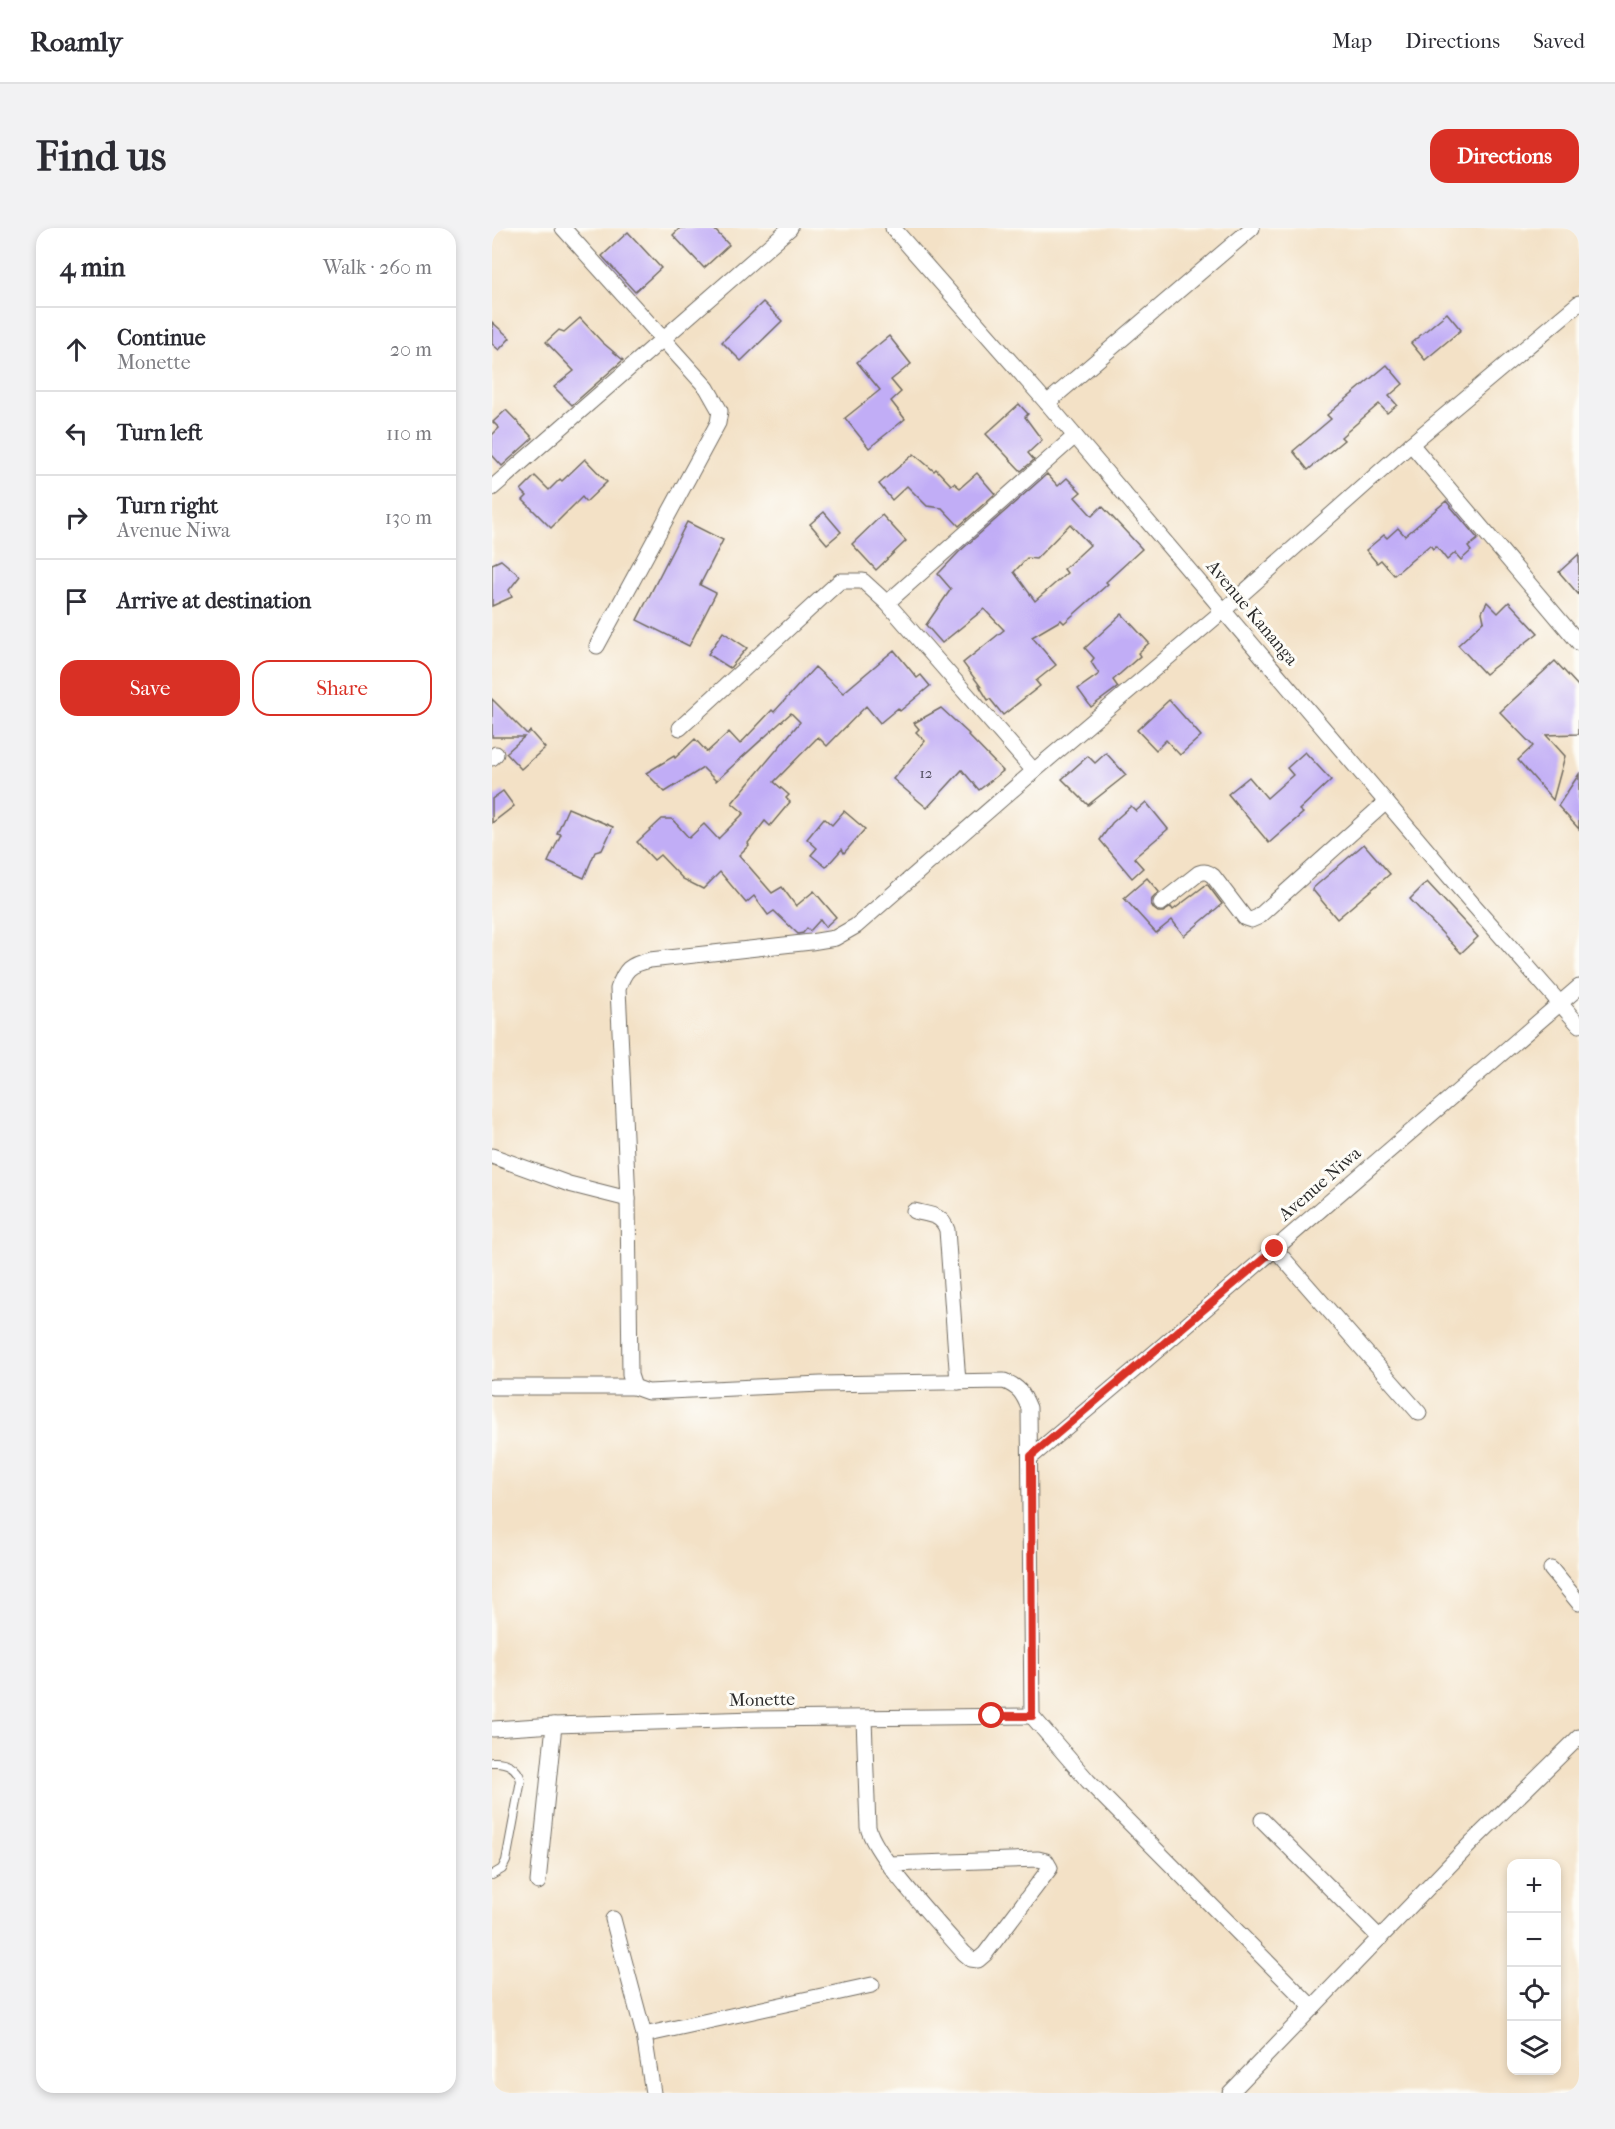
<!DOCTYPE html>
<html lang="en">
<head>
<meta charset="utf-8">
<style>
	body { margin:0; font-family:"IM FELL French Canon",serif; background:#f2f2f3; color:#2b2b33 }
	.controls { position:absolute; right:18px; bottom:18px; display:grid; overflow:hidden; border-radius:12px; box-shadow:0 3px 9px #0003 }
	.controls button { width:54px; height:54px; display:grid; place-items:center; padding:0; border:0; border-bottom:2px solid #e1e1e2; background:#fff; color:#2b2b33; font:30px sans-serif }
	.stop { position:absolute; width:18px; height:18px; margin:-14px; border:4px solid #d93025; border-radius:50%; background:#fff }
	.stop.end { background:#d93025; border-color:#fff; box-shadow:0 2px 6px #0008 }
	.list { margin:0; padding:0; list-style:none }
	h2 { display:flex; justify-content:space-between; align-items:center; height:78px; margin:0; padding:0 24px; font-size:26px }
	h2 small { font-size:20px; font-weight:400; color:#7c7c81 }
	.list li { display:grid; grid-template-columns:39px 1fr auto; gap:18px; align-items:center; box-sizing:border-box; height:84px; padding:0 24px; border-top:2px solid #e1e1e2 }
	.list b { display:block; font-size:22px; white-space:nowrap }
	.list p { margin:0; font-size:20px; white-space:nowrap; color:#7c7c81 }
	.list em { font-size:20px; font-style:normal; color:#7c7c81 }
	.actions { display:flex; gap:12px; padding:18px 24px }
	.actions a { flex:1; padding:14px 0; border:2px solid #d93025; border-radius:18px; text-align:center; font-size:21px; color:#d93025 }
	.actions .main { background:#d93025; color:#fff }
	.icon { flex:none; width:33px; height:33px; fill:none; stroke:currentColor; stroke-width:2; stroke-linecap:round; stroke-linejoin:round }
	.map { position:relative; flex:none; width:1087px; height:1865px; overflow:hidden; border-radius:18px }
	header { display:flex; align-items:center; gap:36px; box-sizing:border-box; height:84px; padding:0 30px; background:#fff; border-bottom:2px solid #e1e1e2 }
	header strong { font-size:28px }
	nav { display:flex; gap:33px; margin-inline-start:auto; font-size:21px }
	.intro { display:flex; align-items:center; justify-content:space-between; box-sizing:border-box; height:144px; padding:0 36px }
	h1 { margin:0; font-size:42px }
	.button { padding:15px 27px; border-radius:18px; background:#d93025; color:#fff; font-size:21px; font-weight:700 }
	main { display:flex; gap:36px; padding:0 36px }
	aside { flex:1; background:#fff; border-radius:18px; box-shadow:0 3px 9px #0003 }
	.map>svg:first-child { display:block }
</style>
</head>
<body>
<header>
<strong>Roamly</strong>
<nav><a>Map</a><a>Directions</a><a>Saved</a></nav>
</header>
<div class="intro"><h1>Find us</h1><a class="button">Directions</a></div>
<main>
<aside>
<h2>4 min<small>Walk · 260 m</small></h2>
<ul class="list">
<li><svg class="icon" aria-label="ahead" viewBox="0 0 24 24"><path d="M12 20V5M6 11l6-6 6 6"/></svg><div><b>Continue</b><p>Monette</p></div><em>20 m</em></li>
<li><svg class="icon" aria-label="left" viewBox="0 0 24 24"><path d="M17 20v-9H6M10 6l-5 5 5 5"/></svg><div><b>Turn left</b></div><em>110 m</em></li>
<li><svg class="icon" aria-label="right" viewBox="0 0 24 24"><path d="M7 20v-9h11M14 6l5 5-5 5"/></svg><div><b>Turn right</b><p>Avenue Niwa</p></div><em>130 m</em></li>
<li><svg class="icon" aria-label="arrive" viewBox="0 0 24 24"><path d="M6 21V4h12l-3 4 3 4H6"/></svg><div><b>Arrive at destination</b></div></li>
</ul>
<div class="actions"><a class="main">Save</a><a>Share</a></div>
</aside>
<div class="map">
<svg width="1087" height="1865" viewBox="0 0 1087 1865">
	<rect width="100%" height="100%" fill="#fdfcf7"/>
	<filter id="ink" filterUnits="userSpaceOnUse"><feTurbulence type="fractalNoise" baseFrequency=".0167" numOctaves="2"/><feDisplacementMap in="SourceGraphic" scale="12" xChannelSelector="R" yChannelSelector="G"/><feConvolveMatrix kernelMatrix="1 2 1 2 8 2 1 2 1" color-interpolation-filters="sRGB"/></filter>
	<filter id="wash" filterUnits="userSpaceOnUse"><feTurbulence type="fractalNoise" baseFrequency=".008" numOctaves="4" result="noise"/><feDisplacementMap in="SourceGraphic" scale="24" xChannelSelector="R" yChannelSelector="G"/><feGaussianBlur stdDeviation="1.35" result="paint"/><feColorMatrix in="noise" values="0 0 0 0 0 0 0 0 0 0 0 0 0 0 0 0 0 1.4 0 .05"/><feComposite in="paint" operator="in"/></filter>
	<g filter="url(#wash)">
		<rect width="100%" height="100%" fill="#f3e1c6"/>
		<g id="blocks">
			<g fill="#c1adf6" fill-rule="evenodd">
				<polygon points="188,0 221,0 237,17 212,40 181,7"/>
				<polygon points="136,4 169,40 143,64 110,28"/>
				<polygon points="271,74 290,93 249,133 230,114"/>
				<polygon points="955,85 969,102 933,132 919,115"/>
				<polygon points="88,90 110,114 131,132 80,177 62,159 82,143 54,114 67,102 72,104"/>
				<polygon points="0,94 18,110 7,122 0,116"/>
				<polygon points="397,108 419,136 399,152 409,164 399,173 413,191 377,220 353,190 388,162 365,134"/>
				<polygon points="895,137 911,156 897,168 905,177 895,185 887,176 849,209 852,212 816,242 801,223 839,191 835,187"/>
				<polygon points="527,176 536,186 533,189 550,212 536,225 542,232 529,243 494,206"/>
				<polygon points="14,182 41,210 10,238 0,227 0,207 7,200 1,194"/>
				<polygon points="422,226 442,243 444,241 459,257 462,255 468,260 485,245 503,266 467,298 450,280 435,278 415,258 400,272 387,256"/>
				<polygon points="93,231 115,254 94,274 90,269 59,300 31,272 35,268 29,262 43,248 57,262 68,251 70,253"/>
				<path d="M555 246 566 258 575 250 589 264 583 269 600 288 610 278 650 321 614 354 616 356 572 395 569 392 540 409 564 437 544 453 548 458 511 487 498 471 496 472 488 459H489L471 435 512 402 492 381 450 415 434 397 459 361 446 346 467 324ZM578 296 598 317 572 341 575 345 543 373 522 344 535 330 544 331Z"/>
				<polygon points="954,273 986,311 976,319 979,323 969,332 963,325 955,332 944,318 941,321 938,317 902,347 889,332 885,335 874,322 892,307 895,310 906,300 913,308"/>
				<polygon points="332,284 349,304 335,316 318,296"/>
				<polygon points="390,287 414,313 384,342 360,316"/>
				<polygon points="195,294 231,312 208,357 224,365 197,418 145,392"/>
				<polygon points="1087,326 1087,367 1067,344"/>
				<polygon points="9,332 28,348 17,362 20,369 0,378 0,336"/>
				<polygon points="995,374 1006,385 1017,374 1046,405 993,446 966,417 992,393 990,384"/>
				<polygon points="630,386 657,415 646,425 648,428 621,452 626,459 599,479 586,461 607,446 599,434 602,430 593,420"/>
				<polygon points="231,404 255,420 238,440 216,426"/>
				<polygon points="402,422 425,450 429,447 438,458 408,483 406,480 388,495 374,478 335,518 326,509 282,554 297,567 294,570 298,574 278,598 273,593 256,615 257,617 247,627 280,665 290,659 304,678 322,663 344,689 333,699 328,692 318,703 315,700 311,705 306,706 282,683 276,687 262,668 254,675 228,644 211,661 191,651 168,627 162,632 145,614 170,591 180,591 197,610 212,596 226,611 252,585 240,575 308,494 299,485 224,553 211,540 173,564 154,545 182,528 183,530 203,511 215,524 237,504 248,516 280,482 282,484 323,439 351,465"/>
				<polygon points="1063,433 1087,459 1087,506 1054,507 1073,528 1061,572 1026,532 1041,518 1008,484"/>
				<polygon points="0,471 35,506 38,503 53,520 29,541 14,525 32,509 0,509"/>
				<polygon points="677,472 709,508 688,527 674,512 664,522 645,502"/>
				<polygon points="449,480 477,506 476,507 511,543 487,562 470,542 435,580 401,551 433,513 424,504 427,501 422,495"/>
				<polygon points="813,524 839,552 807,582 811,585 777,615 736,566 757,549 775,570 801,547 795,540"/>
				<polygon points="614,525 634,547 596,577 570,551 596,528 603,535"/>
				<polygon points="1087,546 1087,601 1066,578"/>
				<polygon points="11,563 22,578 0,595 0,571"/>
				<polygon points="654,574 676,601 642,630 651,640 640,650 608,612 620,595 639,578 644,583"/>
				<polygon points="76,580 121,599 110,622 103,624 92,650 56,634 69,606 65,605"/>
				<polygon points="352,583 373,601 352,625 350,621 334,639 319,627 325,620 315,611 332,590 340,597"/>
				<polygon points="872,616 898,646 845,691 820,661"/>
				<polygon points="655,650 667,664 660,671 659,676 662,681 666,684 671,684 679,679 681,682 715,656 730,676 692,708 680,692 664,705 632,670"/>
				<polygon points="935,654 986,709 969,725 918,671"/>
			</g>
		</g>
	</g>
	<g filter="url(#ink)">
		<use href="#blocks" fill-opacity="0" stroke="#716b61" stroke-width="1.5"/>
		<g fill="none" stroke-linecap="round" stroke-linejoin="round">
			<g stroke="#716b61" stroke-width="10">
				<path id="service" d="M0 1534C14 1533 25 1539 29 1552L14 1633 10 1641 0 1647"/>
			</g>
			<g stroke="#716b61" stroke-width="17">
				<g id="minor">
					<polyline points="71,0 215,160 228,183 226,195 105,418"/>
					<polyline points="401,0 555,175 979,674 1087,797"/>
					<polyline points="555,175 760,0"/>
					<polyline points="919,216 1087,415"/>
					<polyline points="0,260 298,0"/>
					<polyline points="395,375 583,208"/>
					<polyline points="188,500 338,362 348,353 371,353 395,375 542,543"/>
					<polyline points="0,530 4,526"/>
					<path d="M669 675 707 645C713 643 716 644 721 648L753 690 759 692 766 689 894 574"/>
					<polyline points="0,928 77,956 136,971"/>
					<path d="M422 983C437 987 450 986 455 1002L466 1154"/>
					<polyline points="783,1021 927,1185"/>
					<path d="M0 1159H142L156 1164 329 1156 512 1153C527 1159 531 1165 537 1180L540 1488 596 1553 821 1780"/>
					<path d="M142 1159 138 1147 136 971 126 761C133 741 137 737 158 732L319 714 343 710 364 698 542 543 732 382 919 216 1087 75"/>
					<polyline points="539,1229 654,1132 1087,759"/>
					<polyline points="1059,1341 1087,1375"/>
					<path d="M372 1491 376 1599C382 1628 450 1699 472 1725L479 1731 486 1732 493 1726 558 1640 554 1633 546 1631 397 1636"/>
					<polyline points="1,1501 62,1497 264,1491 540,1488"/>
					<polyline points="770,1592 888,1710"/>
					<polyline points="46,1654 62,1497"/>
					<polyline points="121,1691 152,1807 161,1865"/>
					<polyline points="152,1807 380,1757"/>
					<polyline points="738,1865 981,1613 1087,1509"/>
				</g>
			</g>
			<use href="#service" stroke="#fff" stroke-width="8"/>
			<use href="#minor" stroke="#fff" stroke-width="15"/>
		</g>
	</g>
	<g fill="none" stroke-linecap="round" stroke-linejoin="round" filter="url(#ink)">
		<polyline stroke="#d93025" stroke-width="8" points="500,1488 540,1488 539,1228 783,1021"/>
	</g>
	<g text-anchor="middle" dominant-baseline="central" stroke-width="6" stroke-linejoin="round" paint-order="stroke">
		<g font-size="15" fill="#504c5e">
			<text x="434" y="545">12</text>
		</g>
		<g font-size="18" fill="#2b2b2b" stroke="#fdfcf7">
			<text transform="translate(760 385) rotate(50)">Avenue Kananga</text>
			<text transform="translate(828 956) rotate(-41)">Avenue Niwa</text>
			<text transform="translate(270 1472) rotate(-1)">Monette</text>
		</g>
	</g>
</svg>
<div class="controls">
<button>+</button>
<button>−</button>
<button><svg class="icon" aria-label="locate" viewBox="0 0 24 24"><circle cx="12" cy="12" r="6"/><path d="M12 2v4M12 18v4M2 12h4M18 12h4"/></svg></button>
<button><svg class="icon" aria-label="layers" viewBox="0 0 24 24"><path d="M12 4l9 5-9 5-9-5zM3 14l9 5 9-5"/></svg></button>
</div>
<div class="stop" style="left:500px;top:1488px"></div>
<div class="stop end" style="left:783px;top:1021px"></div>
</div>
</main>
</body>
</html>
